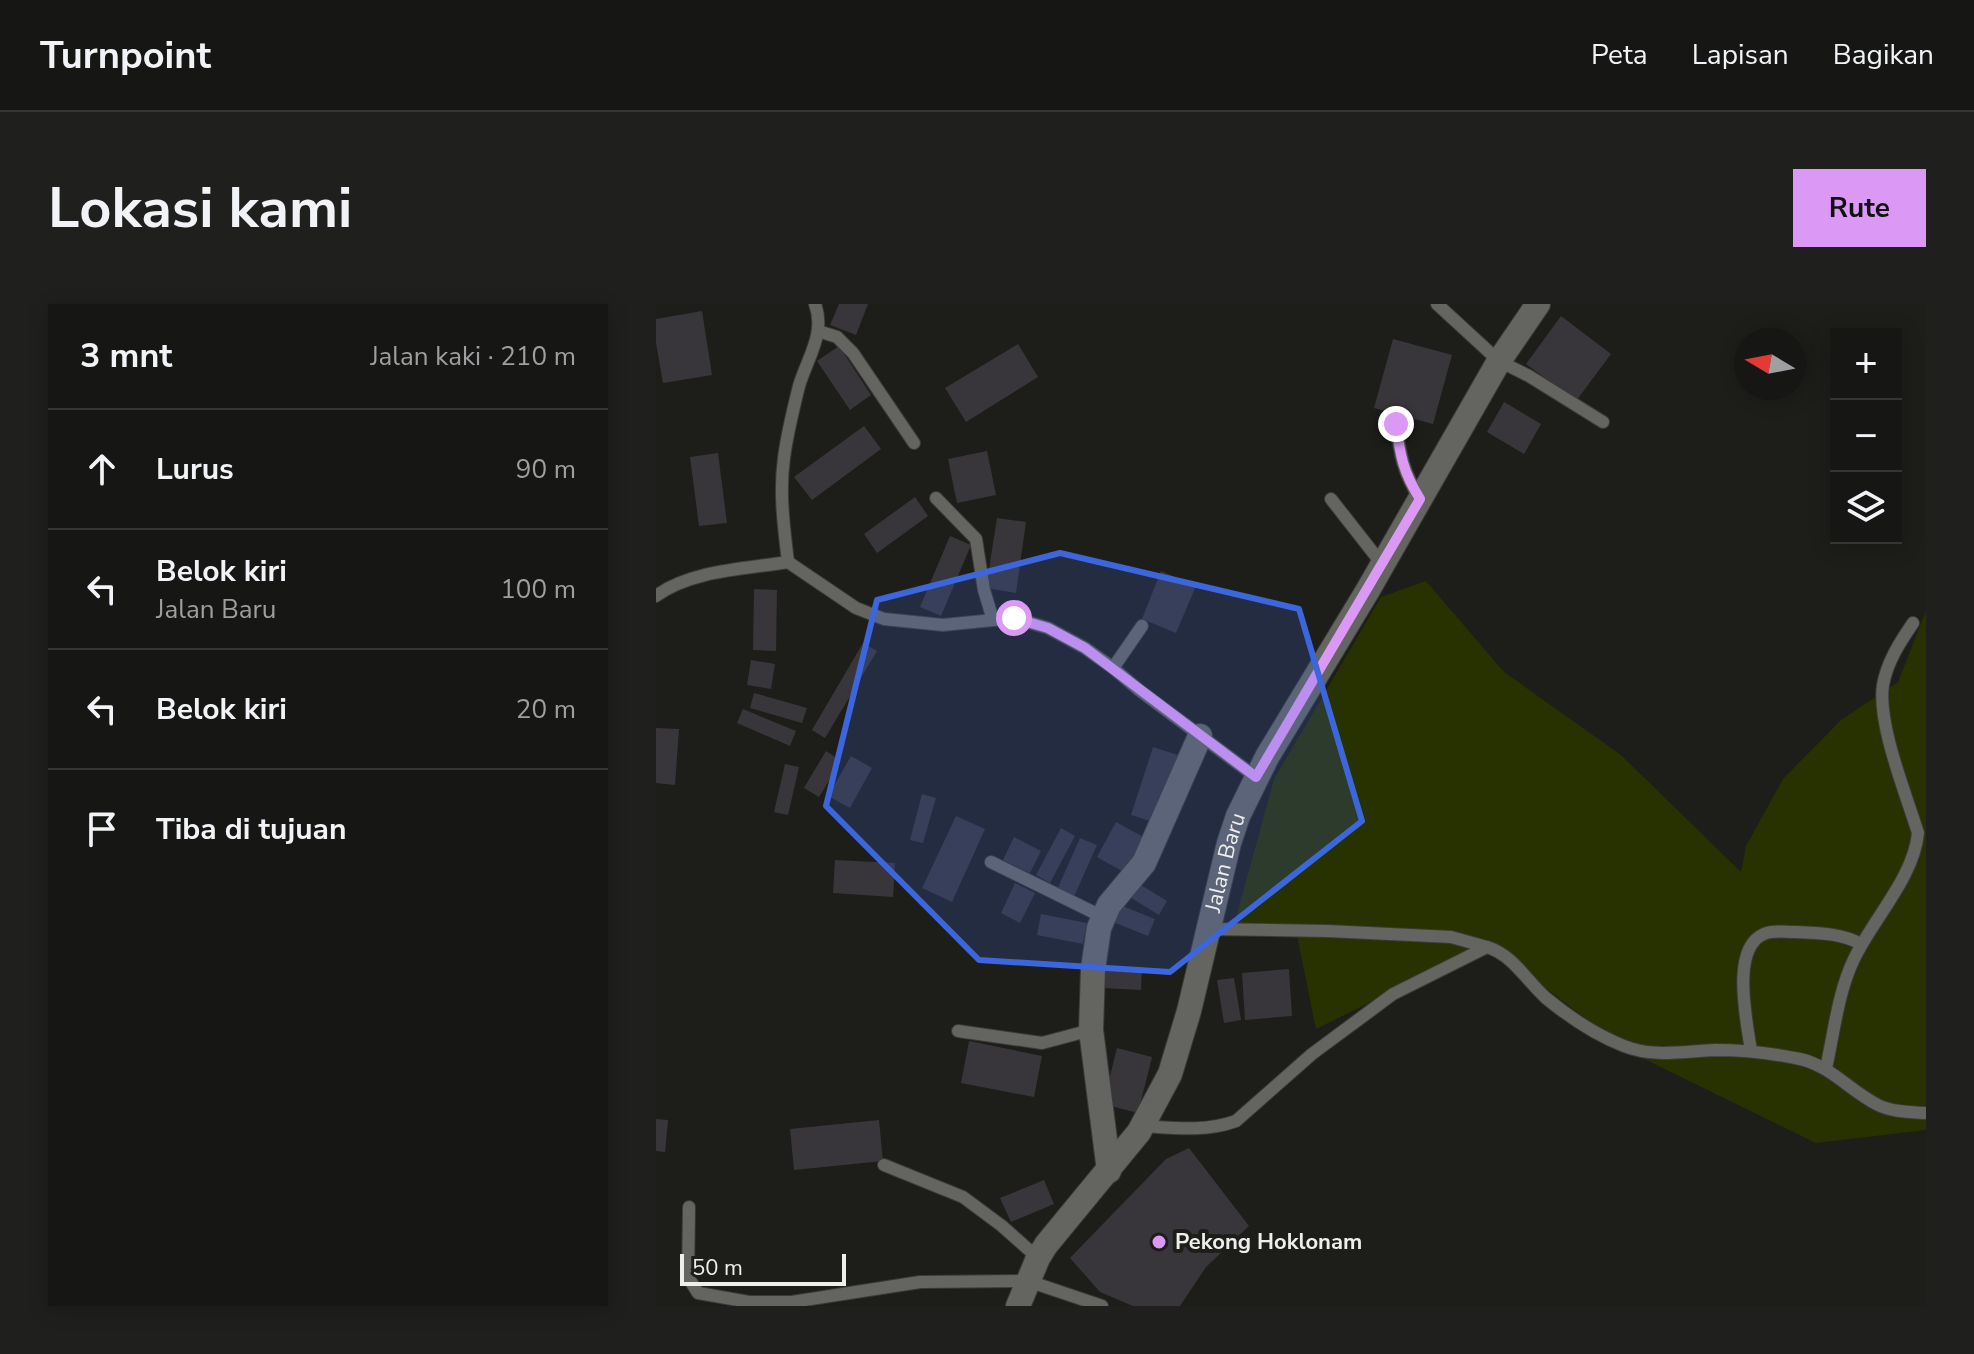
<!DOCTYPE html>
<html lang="id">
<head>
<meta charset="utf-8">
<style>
	body { margin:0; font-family:"Nunito Sans",sans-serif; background:#1f1f1d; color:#f1f3f6 }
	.controls { position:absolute; right:24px; top:24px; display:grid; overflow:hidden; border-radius:0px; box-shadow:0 4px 20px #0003 }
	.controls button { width:72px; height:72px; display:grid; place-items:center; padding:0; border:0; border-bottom:2px solid #353534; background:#161614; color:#f1f3f6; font:40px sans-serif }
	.compass { position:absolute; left:1078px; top:24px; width:72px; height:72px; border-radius:50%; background:#161614; box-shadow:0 4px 20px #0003; rotate:280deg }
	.scale { position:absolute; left:24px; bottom:20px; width:166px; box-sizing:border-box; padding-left:8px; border:4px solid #eeeeec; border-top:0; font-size:22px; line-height:28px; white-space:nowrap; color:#eeeeec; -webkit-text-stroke:6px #1d1e1a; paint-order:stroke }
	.stop { position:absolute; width:24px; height:24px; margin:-18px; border:6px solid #db99f5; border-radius:50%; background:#fff }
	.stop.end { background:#db99f5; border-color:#fff; box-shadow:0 2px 8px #0008 }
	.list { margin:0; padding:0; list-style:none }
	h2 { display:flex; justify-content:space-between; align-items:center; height:104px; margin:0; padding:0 32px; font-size:34px }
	h2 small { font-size:26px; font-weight:400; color:#9e9fa0 }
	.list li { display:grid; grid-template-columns:52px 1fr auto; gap:24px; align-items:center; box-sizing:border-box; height:120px; padding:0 32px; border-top:2px solid #353534 }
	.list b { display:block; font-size:30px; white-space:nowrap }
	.list p { margin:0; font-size:26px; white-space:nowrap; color:#9e9fa0 }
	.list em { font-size:26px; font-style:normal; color:#9e9fa0 }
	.icon { flex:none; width:44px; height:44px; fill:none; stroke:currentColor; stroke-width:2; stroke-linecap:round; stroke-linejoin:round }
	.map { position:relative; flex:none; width:1270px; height:1002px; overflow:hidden; border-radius:0px }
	header { display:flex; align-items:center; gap:48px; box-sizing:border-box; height:112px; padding:0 40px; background:#161614; border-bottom:2px solid #353534 }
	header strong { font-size:38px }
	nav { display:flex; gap:44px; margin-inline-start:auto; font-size:28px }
	.intro { display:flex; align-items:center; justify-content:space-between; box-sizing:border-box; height:192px; padding:0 48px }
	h1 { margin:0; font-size:56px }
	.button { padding:20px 36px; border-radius:0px; background:#db99f5; color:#111; font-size:28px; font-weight:700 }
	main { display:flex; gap:48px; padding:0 48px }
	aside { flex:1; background:#161614; border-radius:0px; box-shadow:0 4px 20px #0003 }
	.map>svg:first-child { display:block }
</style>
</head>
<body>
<header>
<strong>Turnpoint</strong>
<nav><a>Peta</a><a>Lapisan</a><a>Bagikan</a></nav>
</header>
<div class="intro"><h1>Lokasi kami</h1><a class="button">Rute</a></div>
<main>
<aside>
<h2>3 mnt<small>Jalan kaki · 210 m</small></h2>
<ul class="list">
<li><svg class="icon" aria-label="ahead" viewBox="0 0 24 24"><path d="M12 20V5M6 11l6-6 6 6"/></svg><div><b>Lurus</b></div><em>90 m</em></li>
<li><svg class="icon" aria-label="left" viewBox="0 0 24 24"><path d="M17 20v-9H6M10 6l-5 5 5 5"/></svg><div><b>Belok kiri</b><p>Jalan Baru</p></div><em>100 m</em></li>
<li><svg class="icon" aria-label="left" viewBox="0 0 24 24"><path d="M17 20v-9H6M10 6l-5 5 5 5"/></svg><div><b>Belok kiri</b></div><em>20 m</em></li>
<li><svg class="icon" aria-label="arrive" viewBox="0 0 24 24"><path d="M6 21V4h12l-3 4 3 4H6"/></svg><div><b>Tiba di tujuan</b></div></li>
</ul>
</aside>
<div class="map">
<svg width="1270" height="1002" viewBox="0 0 1270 1002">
	<rect width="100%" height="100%" fill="#1d1e1a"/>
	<polygon fill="#283100" points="770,277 848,368 965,451 1085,568 1090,542 1127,475 1185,416 1242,378 1270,307 1270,826 1160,839 972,747 832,640 660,725 641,632 576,628 618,475 725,293"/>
	<g fill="#38363a">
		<polygon points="183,0 212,0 200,31 174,21"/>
		<polygon points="46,7 56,71 7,79 0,39 0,15"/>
		<polygon points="905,12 955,50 920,97 870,60"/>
		<polygon points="737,35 796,51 777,120 718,104"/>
		<polygon points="362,40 382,73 310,118 289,84"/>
		<polygon points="183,42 215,91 194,106 161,57"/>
		<polygon points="848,98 885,120 868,150 831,128"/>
		<polygon points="208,122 225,145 156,196 138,173"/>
		<polygon points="331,147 340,191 301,199 292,155"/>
		<polygon points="62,149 71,219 43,222 34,153"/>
		<polygon points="259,193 272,212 221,249 208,230"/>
		<polygon points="341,214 370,218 360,289 330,284"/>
		<polygon points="294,232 315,241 285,312 264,303"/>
		<polygon points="505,267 540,282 520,329 486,315"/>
		<polygon points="98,285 121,286 120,347 97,346"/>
		<polygon points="207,339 221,347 169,434 156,426"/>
		<polygon points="95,356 119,360 115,385 91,381"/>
		<polygon points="98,389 151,404 146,419 94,404"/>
		<polygon points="87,405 140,427 134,442 81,419"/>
		<polygon points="0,424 23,425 19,481 0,479"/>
		<polygon points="497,443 525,452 503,520 475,511"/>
		<polygon points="170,447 185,457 163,493 148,484"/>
		<polygon points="195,452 216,464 194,504 172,492"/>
		<polygon points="129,460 143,463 132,511 118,508"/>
		<polygon points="266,490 280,494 267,539 254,536"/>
		<polygon points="300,512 329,525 296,598 266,584"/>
		<polygon points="460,518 493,536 473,571 441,553"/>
		<polygon points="405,524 419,532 394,579 380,571"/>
		<polygon points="358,533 385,547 374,569 347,556"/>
		<polygon points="424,534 441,541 417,595 400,588"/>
		<polygon points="179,556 239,559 237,593 177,589"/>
		<polygon points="480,578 511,597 503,611 472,592"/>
		<polygon points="359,579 379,589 364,619 345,609"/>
		<polygon points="464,601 499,615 492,632 457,618"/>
		<polygon points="385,610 431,619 427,640 381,631"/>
		<polygon points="447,662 486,663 485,686 446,684"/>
		<polygon points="633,665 636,712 589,716 586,669"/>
		<polygon points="578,674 585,716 568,719 561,676"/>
		<polygon points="313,737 386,752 378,793 305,779"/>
		<polygon points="461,744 496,753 482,809 447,800"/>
		<polygon points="0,815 12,816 9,848 0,847"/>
		<polygon points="223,816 227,857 138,866 134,825"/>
		<polygon points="533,844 593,922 550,963 524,1002 477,1002 444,988 414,954 510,855"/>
		<polygon points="388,876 398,900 355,918 344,894"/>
	</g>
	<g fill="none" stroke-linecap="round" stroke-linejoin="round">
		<g stroke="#3a3b38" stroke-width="14">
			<g id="lane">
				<polyline points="781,0 843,57 873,72 947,118"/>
				<polyline points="162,27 181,33 197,49 258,139"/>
				<path d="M740 120C744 151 747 168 764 195"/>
				<polyline points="280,194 320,235 328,286 337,316"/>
				<polyline points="675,195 726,260"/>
				<path d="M132 258C128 224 123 189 128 154 131 130 137 106 143 82 151 55 170 29 159 0"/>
				<path d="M0 292C35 266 90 265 132 258L200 304 228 315 287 321 358 314 392 324 429 344 457 364 483 386 600 473"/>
				<polyline points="457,364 486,322"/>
				<polyline points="335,558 447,613"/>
				<polyline points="552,625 672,627 795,633 831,643"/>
				<polyline points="302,727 386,739 435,726"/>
				<path d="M1095 747C1091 718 1074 644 1108 630 1117 626 1129 628 1139 628 1162 629 1185 629 1205 640"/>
				<path d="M1170 764C1178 729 1182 688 1198 655 1217 615 1258 573 1262 529 1250 490 1221 419 1227 381 1231 358 1244 338 1257 319"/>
				<path d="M487 822C518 824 550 828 580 817L656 750 737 690 831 643C857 651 870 676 890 694 913 713 940 731 968 742 998 754 1028 747 1059 746 1088 746 1115 749 1144 755 1175 762 1194 787 1222 801 1236 808 1254 808 1270 809"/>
				<polyline points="228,861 307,893 346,922 382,954"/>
				<polyline points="33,903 32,973 42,989 93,998 136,998 264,978 372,977 446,1002"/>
			</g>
		</g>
		<g stroke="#3a3b38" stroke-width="26">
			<g id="street">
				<polyline points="453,867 435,726 437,665 443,624 453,601 488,559 544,432"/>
				<path id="s1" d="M362 1002 382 954 390 941 483 828 514 770 533 707 573 539 582 512 611 453 712 286 843 57 882 0"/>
			</g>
		</g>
		<use href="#lane" stroke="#646561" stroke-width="12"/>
		<use href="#street" stroke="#646561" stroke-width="24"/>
	</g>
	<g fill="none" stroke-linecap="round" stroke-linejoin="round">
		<path stroke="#db99f5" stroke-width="10" d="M358 314 392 324 429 344 600 473 764 195C747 168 744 151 740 120"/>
	</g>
	<path fill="#3c66db" fill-opacity="0.2" stroke="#3c66db" stroke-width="6" stroke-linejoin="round" d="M404 249 643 305 706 517 514 668 323 656 170 502 221 296Z"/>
	<circle fill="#db99f5" stroke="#1d1e1a" stroke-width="3" cx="503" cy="938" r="8"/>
	<g text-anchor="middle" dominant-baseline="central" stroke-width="8" stroke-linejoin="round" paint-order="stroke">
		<g font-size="22" fill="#eeeeec" stroke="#1d1e1a">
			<text stroke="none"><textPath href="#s1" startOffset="498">Jalan Baru</textPath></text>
		</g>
		<g font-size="22" font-weight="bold" fill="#eeeeec" stroke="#1d1e1a" text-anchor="start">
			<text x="519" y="938">Pekong Hoklonam</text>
		</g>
	</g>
</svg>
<div class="controls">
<button>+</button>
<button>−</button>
<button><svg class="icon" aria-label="layers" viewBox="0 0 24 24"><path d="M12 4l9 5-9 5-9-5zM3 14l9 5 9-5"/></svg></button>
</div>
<svg class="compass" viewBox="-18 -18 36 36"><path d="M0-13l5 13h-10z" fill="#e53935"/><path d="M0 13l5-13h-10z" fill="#9e9fa0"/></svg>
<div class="scale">50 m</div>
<div class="stop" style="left:358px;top:314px"></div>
<div class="stop end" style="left:740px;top:120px"></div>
</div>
</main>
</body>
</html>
